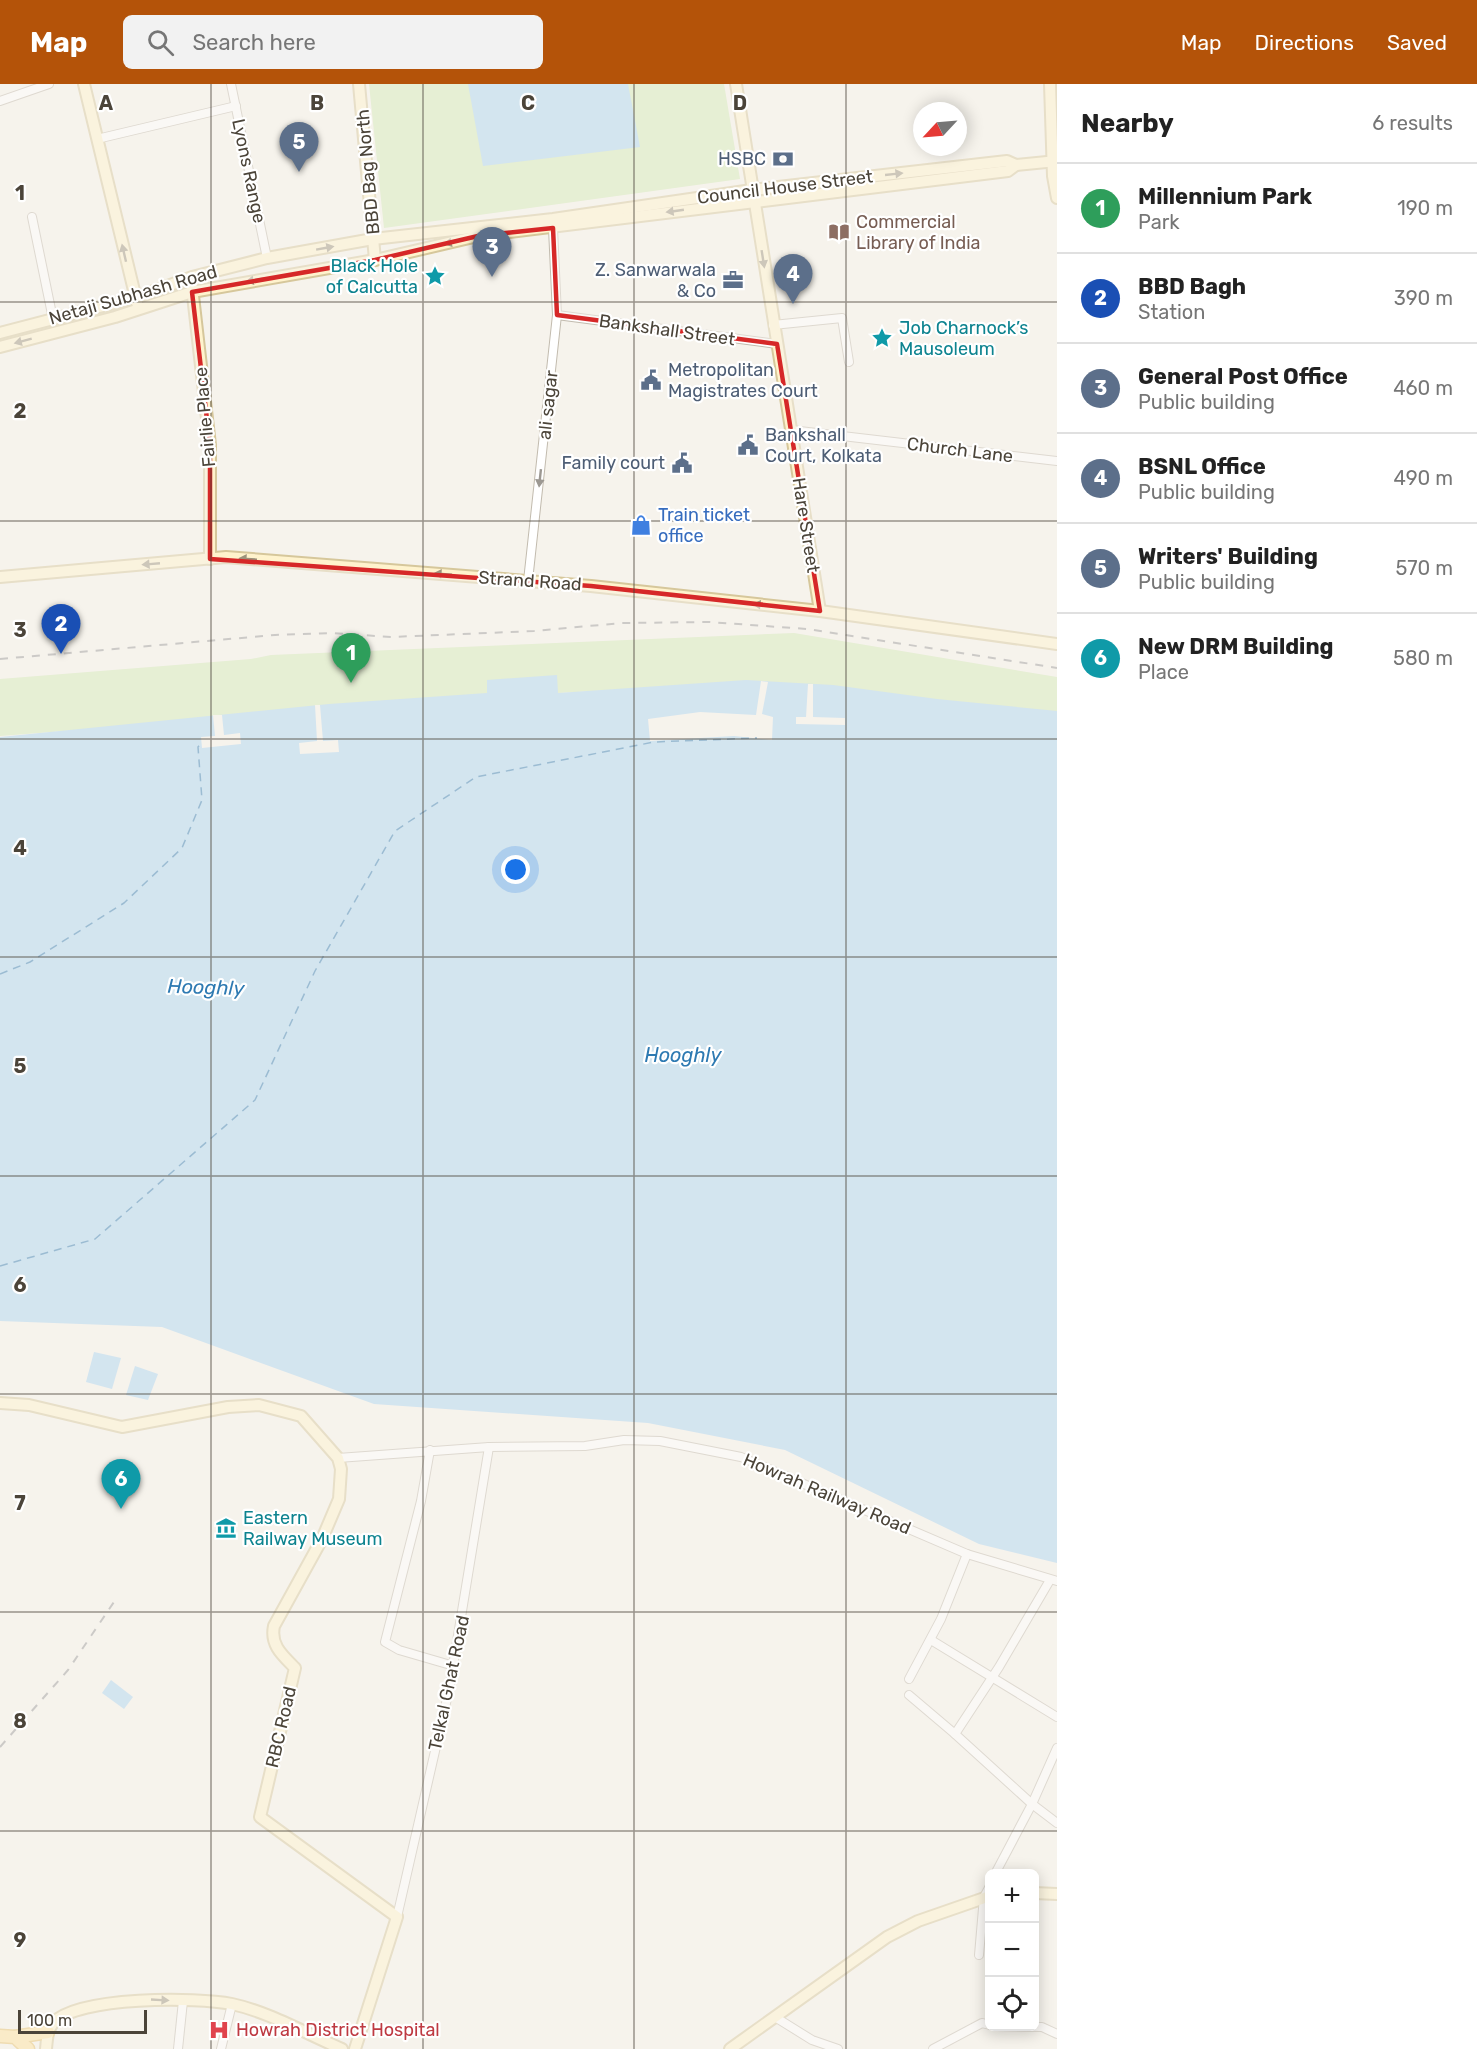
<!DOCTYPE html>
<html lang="en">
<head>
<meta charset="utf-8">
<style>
	body { margin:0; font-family:Rubik,sans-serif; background:#f2f2f2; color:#222 }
	.controls { position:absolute; right:18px; bottom:18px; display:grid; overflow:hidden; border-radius:9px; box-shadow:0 3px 15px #0003 }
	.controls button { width:54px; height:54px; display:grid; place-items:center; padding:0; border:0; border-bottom:2px solid #e0e0e0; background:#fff; color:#222; font:30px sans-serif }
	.compass { position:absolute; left:913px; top:18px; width:54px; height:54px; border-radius:50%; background:#fff; box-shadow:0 3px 15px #0003; rotate:244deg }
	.scale { position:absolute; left:18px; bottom:15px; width:129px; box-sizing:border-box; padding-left:6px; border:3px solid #4b4439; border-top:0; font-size:16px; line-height:21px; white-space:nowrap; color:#4b4439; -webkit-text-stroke:4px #fff; paint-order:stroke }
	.you { position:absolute; left:516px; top:786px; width:21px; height:21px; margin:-15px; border:4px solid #fff; border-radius:50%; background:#1a73e8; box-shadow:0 0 0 9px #1a73e833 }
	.badge { display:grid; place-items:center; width:39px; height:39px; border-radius:50%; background:#b45309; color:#fff; font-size:20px; font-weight:700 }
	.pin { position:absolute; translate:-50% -50px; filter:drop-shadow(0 2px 3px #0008) }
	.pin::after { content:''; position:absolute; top:32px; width:21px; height:18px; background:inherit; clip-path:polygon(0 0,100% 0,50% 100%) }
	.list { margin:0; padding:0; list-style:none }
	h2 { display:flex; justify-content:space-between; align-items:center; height:78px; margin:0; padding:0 24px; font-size:26px }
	h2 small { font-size:20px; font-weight:400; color:#767676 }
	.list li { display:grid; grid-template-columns:39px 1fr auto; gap:18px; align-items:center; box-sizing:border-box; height:90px; padding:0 24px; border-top:2px solid #e0e0e0 }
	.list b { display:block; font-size:22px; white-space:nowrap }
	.list p { margin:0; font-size:20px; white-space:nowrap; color:#767676 }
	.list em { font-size:20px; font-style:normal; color:#767676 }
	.icon { flex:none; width:33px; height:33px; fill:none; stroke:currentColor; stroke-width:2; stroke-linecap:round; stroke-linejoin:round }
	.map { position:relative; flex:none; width:1057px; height:1965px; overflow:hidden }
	header { display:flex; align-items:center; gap:36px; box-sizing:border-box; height:84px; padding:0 30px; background:#b45309; color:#fff }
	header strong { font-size:28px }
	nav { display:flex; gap:33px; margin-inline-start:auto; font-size:21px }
	.search { width:420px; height:54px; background:#f2f2f2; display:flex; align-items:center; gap:15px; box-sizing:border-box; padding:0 21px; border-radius:9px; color:#767676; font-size:22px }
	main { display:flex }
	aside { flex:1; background:#fff }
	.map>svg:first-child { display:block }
</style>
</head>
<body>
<header>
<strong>Map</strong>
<div class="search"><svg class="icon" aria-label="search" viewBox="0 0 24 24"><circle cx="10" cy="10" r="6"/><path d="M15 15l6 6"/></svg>Search here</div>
<nav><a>Map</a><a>Directions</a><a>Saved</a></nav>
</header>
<main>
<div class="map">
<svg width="1057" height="1965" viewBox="0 0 1057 1965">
	<rect width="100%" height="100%" fill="#f6f3ec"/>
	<g fill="#d2eab5">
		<polygon points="369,0 724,0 740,95 384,144"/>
		<polygon points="794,549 1057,593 1057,628 768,598 558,609 0,652 0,595 251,575 271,571"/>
	</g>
	<g fill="#a9d4f2">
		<polygon points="468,0 628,0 640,63 483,82"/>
		<polygon points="557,591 558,609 746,596 833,601 937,615 1057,627 1057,1479 979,1460 785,1366 648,1339 374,1320 162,1243 0,1237 0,653 329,620 487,609 487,596"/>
		<polygon points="94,1268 121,1274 112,1305 86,1298"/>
		<polygon points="135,1282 158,1290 148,1316 126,1311"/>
		<polygon points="111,1596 133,1613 124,1625 102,1609"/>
	</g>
	<g fill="#f6f3ec">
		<polygon points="761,597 768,598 762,630 773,633 772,656 734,652 650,657 648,635 700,628 756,631"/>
		<polygon points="808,600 813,600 813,633 845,634 845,641 796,640 796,633 806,633"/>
		<polygon points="315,621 320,621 323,657 338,656 339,668 300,670 299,659 317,657"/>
		<polygon points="213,631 222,631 224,651 240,649 241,660 202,664 201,653 215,652"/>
	</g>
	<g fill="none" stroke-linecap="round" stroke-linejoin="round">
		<g stroke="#2e7ab2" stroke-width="1.5" stroke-dasharray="8 6" stroke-linecap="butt">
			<polyline points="0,890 30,878 124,819 182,764 202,716 198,663 201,659"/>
			<polyline points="0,1182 95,1155 255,1016 315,887 395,747 476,693 654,658 757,654"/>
		</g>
		<g stroke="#c2bbae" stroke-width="10">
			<g id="street">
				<polyline points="231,0 267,174"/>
				<polyline points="0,17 49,0"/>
				<polyline points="97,55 236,22"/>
				<polyline points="32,133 53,235"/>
				<polyline points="557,231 777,260"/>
				<polyline points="773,241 842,234 849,278"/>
				<polyline points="791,346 1057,377"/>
				<polyline points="528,497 557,231 553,144"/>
				<polyline points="430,1366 421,1417 385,1558 399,1566 454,1582"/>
				<polyline points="338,1374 489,1363 585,1362 624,1356 660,1357 741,1373 967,1470 1057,1497"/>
				<polyline points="931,1556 1057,1633"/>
				<polyline points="909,1595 941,1535 967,1470"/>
				<polyline points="909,1611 955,1650"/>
				<polyline points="1057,1664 1032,1720 1057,1739"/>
				<polyline points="995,1790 1032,1720 955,1650 999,1583 1050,1496"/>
				<polyline points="397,1833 449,1606 489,1363"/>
				<polyline points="979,1871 984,1813 990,1802"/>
				<polyline points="775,1933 812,1956 838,1965"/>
				<polyline points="997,1942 1042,1943 1057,1950"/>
				<polyline points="178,1965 183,1917"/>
				<polyline points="221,1965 232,1920"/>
				<polyline points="933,1965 982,1939 990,1941"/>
			</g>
		</g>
		<g stroke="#d6c79b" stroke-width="14">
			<g id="secondary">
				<polyline points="84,0 137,219"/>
				<polyline points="359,0 375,176"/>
				<polyline points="736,0 820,527"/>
				<polyline points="1050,0 1053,92 1057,114"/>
				<polyline points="192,203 210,361 210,475"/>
				<polyline points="0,249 134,214 192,193 267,174 373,155 553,135 752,106 1007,77 1016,81 1057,77"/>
				<polyline points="0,263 115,233 192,208 375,176 478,152 1008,87 1016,81"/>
				<polyline points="0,493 226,473 591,502 820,527 1057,560"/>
				<path d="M0 1319 29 1321 122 1343 228 1323 259 1321 301 1332 338 1374 341 1385 339 1415 322 1455 274 1542C270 1561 282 1571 295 1584L260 1733 397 1833 355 1965"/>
				<polyline points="1034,1809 1057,1810"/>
				<path d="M46 1965C47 1955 47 1947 53 1939 78 1912 197 1913 232 1920 269 1928 307 1950 342 1965"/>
				<polyline points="730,1965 887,1853 918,1837 990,1812"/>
			</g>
		</g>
		<g stroke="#e6c16a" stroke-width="15">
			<g id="primary">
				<polyline points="0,1952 15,1953 28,1965"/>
				<polyline points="15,1953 48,1948"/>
			</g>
		</g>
		<use href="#street" stroke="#fff" stroke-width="8"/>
		<use href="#secondary" stroke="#fff3cd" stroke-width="10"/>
		<use href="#primary" stroke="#ffe39c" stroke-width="12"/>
		<g stroke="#9a9a9a" stroke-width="2" stroke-dasharray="8 8" stroke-linecap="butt">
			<polyline points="0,575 275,551 333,549 391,553 534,547 622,539 709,538 807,545 1057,584"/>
			<polyline points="0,1663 68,1586 116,1515"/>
		</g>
	</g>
	<defs><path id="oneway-solid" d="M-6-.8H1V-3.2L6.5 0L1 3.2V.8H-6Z" transform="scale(1.5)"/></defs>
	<g fill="#9c937c">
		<use href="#oneway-solid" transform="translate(894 90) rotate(-6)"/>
		<use href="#oneway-solid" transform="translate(675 127) rotate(172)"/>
		<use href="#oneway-solid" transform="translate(453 158) rotate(167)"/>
		<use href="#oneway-solid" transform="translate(325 164) rotate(-10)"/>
		<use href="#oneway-solid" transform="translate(124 169) rotate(-103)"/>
		<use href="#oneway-solid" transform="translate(763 175) rotate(81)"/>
		<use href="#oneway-solid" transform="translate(255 196) rotate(170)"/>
		<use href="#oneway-solid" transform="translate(23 257) rotate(165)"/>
		<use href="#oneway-solid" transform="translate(248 475) rotate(-176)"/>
		<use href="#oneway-solid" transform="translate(151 480) rotate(175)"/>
		<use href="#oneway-solid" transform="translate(443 490) rotate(-176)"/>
		<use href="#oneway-solid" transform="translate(762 521) rotate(-174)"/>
		<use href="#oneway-solid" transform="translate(160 1916) rotate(3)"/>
	</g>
	<use fill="#9c9892" href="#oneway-solid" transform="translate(540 394) rotate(96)"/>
	<path d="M0 0H1057V1965H0ZM553 144 557 231 777 260 820 527 591 502 210 475V361L192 208 375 176 478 152Z" fill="#f6f3ec" fill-opacity=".55" fill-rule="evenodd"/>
	<path fill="none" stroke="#d62828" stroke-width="4.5" stroke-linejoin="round" d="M553 144 557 231 777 260 820 527 591 502 210 475V361L192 208 375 176 478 152Z"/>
	<path fill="none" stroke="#4b4439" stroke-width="1.5" stroke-opacity="0.55" d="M211 0V1965M423 0V1965M634 0V1965M846 0V1965M0 218H1057M0 437H1057M0 655H1057M0 873H1057M0 1092H1057M0 1310H1057M0 1528H1057M0 1747H1057"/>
	<defs>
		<g id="bank-bare" transform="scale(1.62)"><path d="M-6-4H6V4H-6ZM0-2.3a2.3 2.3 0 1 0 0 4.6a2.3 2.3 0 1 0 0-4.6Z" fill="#5c6f8a" stroke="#fff" stroke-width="2.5" paint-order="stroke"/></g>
		<g id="library-bare" transform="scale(1.62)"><path d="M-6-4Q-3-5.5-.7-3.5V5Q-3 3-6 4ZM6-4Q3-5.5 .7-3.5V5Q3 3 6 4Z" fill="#8d6e63" stroke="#fff" stroke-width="2.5" paint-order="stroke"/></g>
		<g id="sight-bare" transform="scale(1.62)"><path d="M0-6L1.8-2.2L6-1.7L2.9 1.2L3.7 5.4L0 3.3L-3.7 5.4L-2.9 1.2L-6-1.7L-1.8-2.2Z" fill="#0f9aa8" stroke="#fff" stroke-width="2.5" paint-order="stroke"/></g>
		<g id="office-bare" transform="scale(1.62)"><path d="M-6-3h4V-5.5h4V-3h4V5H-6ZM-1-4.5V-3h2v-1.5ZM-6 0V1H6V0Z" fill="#5c6f8a" stroke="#fff" stroke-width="2.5" paint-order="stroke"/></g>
		<g id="civic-bare" transform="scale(1.62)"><path d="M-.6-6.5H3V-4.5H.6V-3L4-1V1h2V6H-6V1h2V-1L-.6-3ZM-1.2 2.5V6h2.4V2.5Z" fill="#5c6f8a" stroke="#fff" stroke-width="2.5" paint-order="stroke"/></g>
		<g id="shop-bare" transform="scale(1.62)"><path d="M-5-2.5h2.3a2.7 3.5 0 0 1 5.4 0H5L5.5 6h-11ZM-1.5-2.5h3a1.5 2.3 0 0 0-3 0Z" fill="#3f7fe0" stroke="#fff" stroke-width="2.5" paint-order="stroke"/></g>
		<g id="museum-bare" transform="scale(1.62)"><path d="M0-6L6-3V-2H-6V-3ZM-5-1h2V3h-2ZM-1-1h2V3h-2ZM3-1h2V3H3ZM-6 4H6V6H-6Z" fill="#0f9aa8" stroke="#fff" stroke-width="2.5" paint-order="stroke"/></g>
		<g id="hospital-bare" transform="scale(1.62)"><path d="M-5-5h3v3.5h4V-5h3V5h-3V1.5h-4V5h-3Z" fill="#e0444e" stroke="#fff" stroke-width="2.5" paint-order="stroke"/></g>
	</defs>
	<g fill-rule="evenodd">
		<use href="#bank-bare" x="783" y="75"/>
		<use href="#library-bare" x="839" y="148"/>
		<use href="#sight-bare" x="435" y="192"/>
		<use href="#office-bare" x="733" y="196"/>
		<use href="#sight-bare" x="882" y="254"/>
		<use href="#civic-bare" x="651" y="296"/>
		<use href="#civic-bare" x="748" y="361"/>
		<use href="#civic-bare" x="682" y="379"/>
		<use href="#shop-bare" x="641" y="441"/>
		<use href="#museum-bare" x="226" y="1444"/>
		<use href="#hospital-bare" x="219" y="1946"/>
	</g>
	<g text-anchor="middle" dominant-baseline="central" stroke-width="4.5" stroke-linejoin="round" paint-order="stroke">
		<g font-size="18" fill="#4e5e75" stroke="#fff" text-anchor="end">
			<text x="766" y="75">HSBC</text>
			<text x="716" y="186">Z. Sanwarwala<tspan x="716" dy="21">&amp; Co</tspan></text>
			<text x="668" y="286" text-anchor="start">Metropolitan<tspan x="668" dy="21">Magistrates Court</tspan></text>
			<text x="765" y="351" text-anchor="start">Bankshall<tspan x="765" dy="21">Court, Kolkata</tspan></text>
			<text x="665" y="379">Family court</text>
		</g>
		<g font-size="18" fill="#4b4439" stroke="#fff">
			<text transform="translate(249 87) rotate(78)">Lyons Range</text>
			<text transform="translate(368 88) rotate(-95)">BBD Bag North</text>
			<text transform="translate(785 103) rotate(-7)">Council House Street</text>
			<text transform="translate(133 211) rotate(-16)">Netaji Subhash Road</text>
			<text transform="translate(667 246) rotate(8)">Bankshall Street</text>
			<text transform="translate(548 321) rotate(-84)">ali sagar</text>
			<text transform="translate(205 333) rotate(-95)">Fairlie Place</text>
			<text transform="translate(960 366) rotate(7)">Church Lane</text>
			<text transform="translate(806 441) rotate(81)">Hare Street</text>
			<text transform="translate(530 497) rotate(4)">Strand Road</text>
			<text transform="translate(827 1410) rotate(23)">Howrah Railway Road</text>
			<text transform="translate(449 1599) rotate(-78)">Telkal Ghat Road</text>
			<text transform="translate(281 1643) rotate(-77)">RBC Road</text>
		</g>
		<g font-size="18" fill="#785e54" stroke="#fff" text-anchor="start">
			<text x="856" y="138">Commercial<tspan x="856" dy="21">Library of India</tspan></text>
		</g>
		<g font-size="18" fill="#0d838f" stroke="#fff" text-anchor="start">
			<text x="418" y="182" text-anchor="end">Black Hole<tspan x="418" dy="21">of Calcutta</tspan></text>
			<text x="899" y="244">Job Charnock’s<tspan x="899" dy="21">Mausoleum</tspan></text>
			<text x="243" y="1434">Eastern<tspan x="243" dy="21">Railway Museum</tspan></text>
		</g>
		<g font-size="18" fill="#366cbe" stroke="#fff" text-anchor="start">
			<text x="658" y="431">Train ticket<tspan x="658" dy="21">office</tspan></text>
		</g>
		<g font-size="18" fill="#be3a42" stroke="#fff" text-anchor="start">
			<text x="236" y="1946">Howrah District Hospital</text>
		</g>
		<g font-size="20" font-style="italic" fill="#2e7ab2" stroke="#fff">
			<text transform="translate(206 903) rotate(2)">Hooghly</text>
			<text x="683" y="971">Hooghly</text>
		</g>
	</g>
	<g font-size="20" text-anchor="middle" font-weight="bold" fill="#4b4439" stroke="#fff" stroke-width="4.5" stroke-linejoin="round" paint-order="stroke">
		<text x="106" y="26">A</text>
		<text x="317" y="26">B</text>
		<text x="528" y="26">C</text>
		<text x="740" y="26">D</text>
		<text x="20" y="116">1</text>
		<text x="20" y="334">2</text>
		<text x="20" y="553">3</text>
		<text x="20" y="771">4</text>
		<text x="20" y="989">5</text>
		<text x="20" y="1208">6</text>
		<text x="20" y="1426">7</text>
		<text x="20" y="1644">8</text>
		<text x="20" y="1863">9</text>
	</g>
</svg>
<div class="controls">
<button>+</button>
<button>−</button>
<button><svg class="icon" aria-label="locate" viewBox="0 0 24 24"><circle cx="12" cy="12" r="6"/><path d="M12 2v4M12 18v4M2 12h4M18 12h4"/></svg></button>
</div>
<svg class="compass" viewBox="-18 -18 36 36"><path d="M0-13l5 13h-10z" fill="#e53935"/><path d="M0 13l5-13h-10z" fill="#767676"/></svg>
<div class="scale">100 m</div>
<div class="you"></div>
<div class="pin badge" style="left:351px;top:599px;background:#2e9e5b">1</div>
<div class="pin badge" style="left:61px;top:570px;background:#1a4fb4">2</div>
<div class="pin badge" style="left:492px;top:193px;background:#5c6f8a">3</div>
<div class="pin badge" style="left:793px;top:220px;background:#5c6f8a">4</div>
<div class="pin badge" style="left:299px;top:88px;background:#5c6f8a">5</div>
<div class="pin badge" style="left:121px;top:1425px;background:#0f9aa8">6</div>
</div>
<aside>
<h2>Nearby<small>6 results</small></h2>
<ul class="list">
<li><span class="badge" style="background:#2e9e5b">1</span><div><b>Millennium Park</b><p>Park</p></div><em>190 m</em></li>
<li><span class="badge" style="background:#1a4fb4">2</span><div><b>BBD Bagh</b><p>Station</p></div><em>390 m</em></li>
<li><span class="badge" style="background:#5c6f8a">3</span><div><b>General Post Office</b><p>Public building</p></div><em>460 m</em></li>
<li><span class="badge" style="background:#5c6f8a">4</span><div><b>BSNL Office</b><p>Public building</p></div><em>490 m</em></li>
<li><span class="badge" style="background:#5c6f8a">5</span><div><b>Writers' Building</b><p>Public building</p></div><em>570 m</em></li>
<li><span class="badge" style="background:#0f9aa8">6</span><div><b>New DRM Building</b><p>Place</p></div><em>580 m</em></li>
</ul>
</aside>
</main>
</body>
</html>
